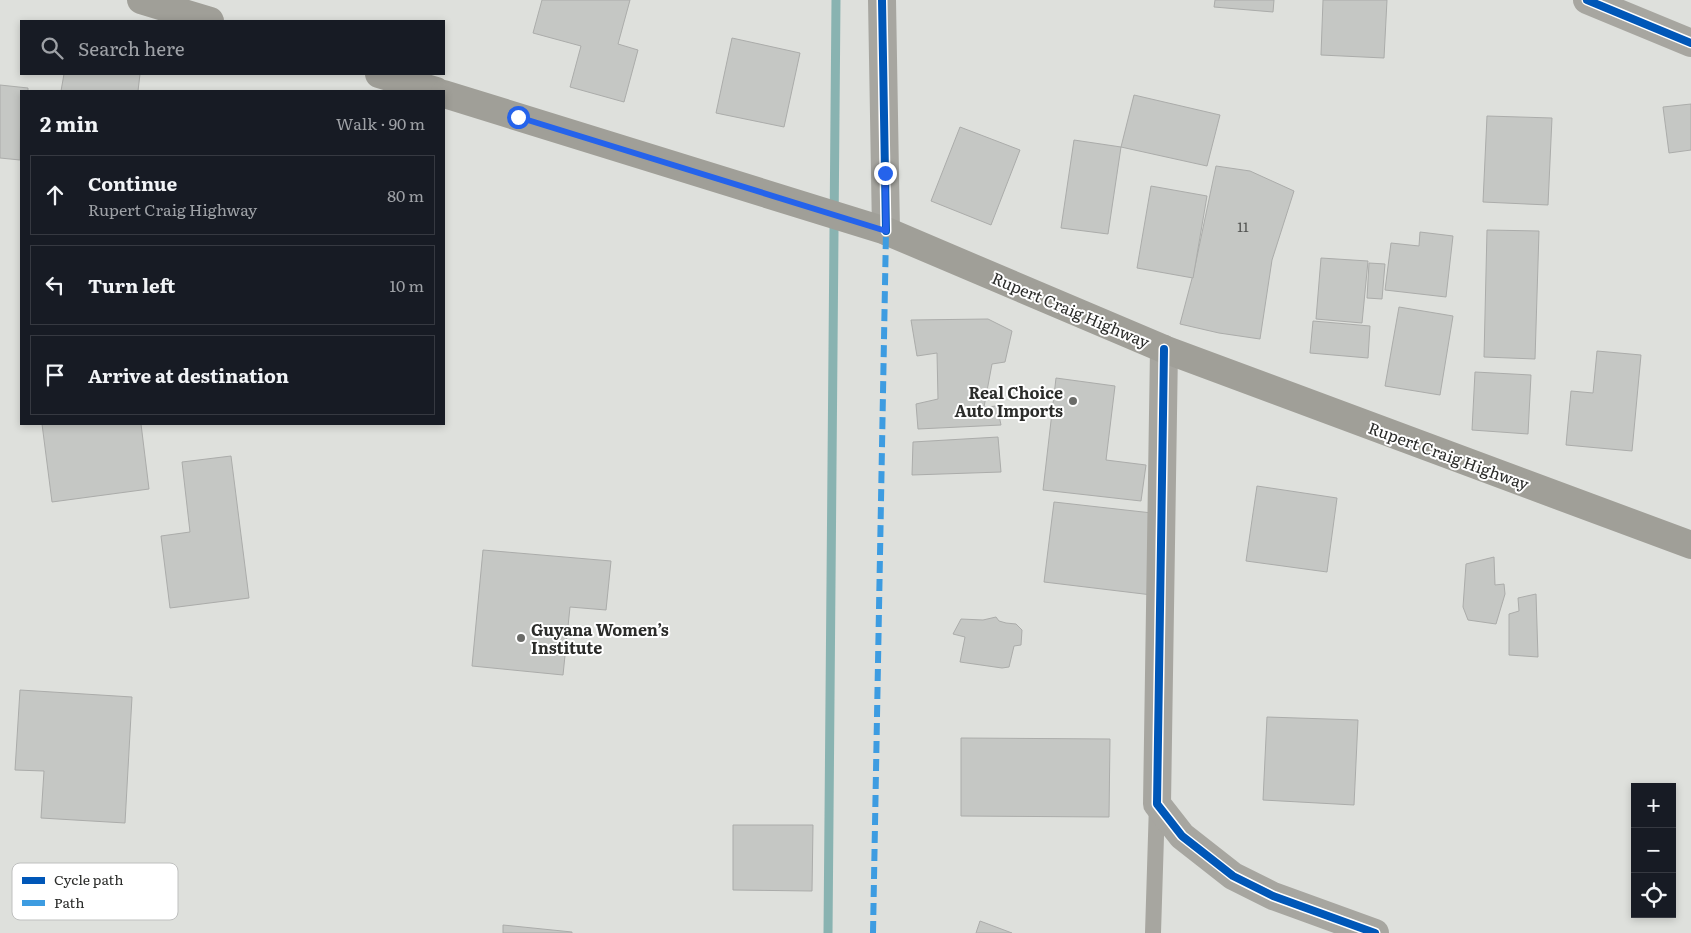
<!DOCTYPE html>
<html lang="en">
<head>
<meta charset="utf-8">
<style>
	body { margin:0; font-family:Literata,serif; background:#20242c; color:#f1f3f6 }
	.controls { position:absolute; right:15px; bottom:15px; display:grid; overflow:hidden; border-radius:0px; box-shadow:0 2px 8px #0003 }
	.controls button { width:45px; height:45px; display:grid; place-items:center; padding:0; border:0; border-bottom:1px solid #363941; background:#171b24; color:#f1f3f6; font:25px sans-serif }
	.stop { position:absolute; width:15px; height:15px; margin:-11px; border:4px solid #2563eb; border-radius:50%; background:#fff }
	.stop.end { background:#2563eb; border-color:#fff; box-shadow:0 1px 5px #0008 }
	.list { margin:0; padding:0; list-style:none }
	h2 { display:flex; justify-content:space-between; align-items:center; height:65px; margin:0; padding:0 20px; font-size:21px }
	h2 small { font-size:16px; font-weight:400; color:#9ea1a6 }
	.list li { display:grid; grid-template-columns:32px 1fr auto; gap:15px; align-items:center; box-sizing:border-box; height:80px; margin:0 10px 10px; padding:0 10px; border:1px solid #363941; border-radius:0px }
	.list b { display:block; font-size:19px; white-space:nowrap }
	.list p { margin:0; font-size:16px; white-space:nowrap; color:#9ea1a6 }
	.list em { font-size:16px; font-style:normal; color:#9ea1a6 }
	.icon { flex:none; width:28px; height:28px; fill:none; stroke:currentColor; stroke-width:2; stroke-linecap:round; stroke-linejoin:round }
	.map { position:relative; flex:none; width:1691px; height:933px; overflow:hidden }
	.search { position:absolute; background:#171b24; box-shadow:0 2px 8px #0003; left:20px; top:20px; width:425px; height:55px; display:flex; align-items:center; gap:12px; box-sizing:border-box; padding:0 18px; border-radius:0px; color:#9ea1a6; font-size:19px }
	.panel { position:absolute; background:#171b24; box-shadow:0 2px 8px #0003; left:20px; top:90px; width:425px; height:335px; border-radius:0px }
	.map>svg:first-child { display:block }
</style>
</head>
<body>
<div class="map">
<svg width="1691" height="933" viewBox="0 0 1691 933">
	<rect width="100%" height="100%" fill="#dee0dc"/>
	<g fill="none" stroke-linecap="round" stroke-linejoin="round">
		<polyline stroke="#89b3b1" stroke-width="9" points="828,933 836,0"/>
	</g>
	<g fill="#c5c7c4" stroke="#abacaa">
		<polygon points="542,0 630,0 618,44 638,50 624,102 570,87 581,46 533,33"/>
		<polygon points="1215,0 1274,0 1273,12 1214,7"/>
		<polygon points="1323,0 1387,0 1384,58 1321,55"/>
		<polygon points="732,38 800,53 784,127 716,113"/>
		<polygon points="64,74 140,74 138,91 61,91"/>
		<polygon points="0,85 28,88 28,91 21,91 20,160 0,158"/>
		<polygon points="1134,95 1220,115 1207,166 1121,147"/>
		<polygon points="1691,104 1691,150 1669,153 1663,107"/>
		<polygon points="1487,116 1552,118 1548,205 1483,202"/>
		<polygon points="960,127 1020,150 991,225 931,201"/>
		<polygon points="1074,140 1121,147 1108,234 1061,228"/>
		<polygon points="1216,166 1250,171 1294,191 1272,260 1260,339 1219,333 1180,324 1194,271"/>
		<polygon points="1151,186 1207,196 1193,278 1137,268"/>
		<polygon points="1487,230 1539,231 1535,359 1484,357"/>
		<polygon points="1420,232 1453,236 1446,297 1385,290 1391,243 1419,246"/>
		<polygon points="1321,258 1368,261 1362,323 1316,319"/>
		<polygon points="1369,263 1385,264 1382,299 1367,298"/>
		<polygon points="1399,307 1453,316 1440,395 1385,386"/>
		<polygon points="988,319 1012,331 1005,362 992,364 984,407 997,406 1001,425 918,429 916,404 938,399 937,353 917,356 911,320"/>
		<polygon points="1313,321 1370,326 1368,358 1310,353"/>
		<polygon points="1597,351 1641,355 1632,451 1566,445 1571,391 1593,393"/>
		<polygon points="1475,372 1531,375 1528,434 1472,430"/>
		<polygon points="1056,378 1115,386 1106,460 1146,465 1141,501 1043,490"/>
		<polygon points="42,424 141,424 149,489 52,502"/>
		<polygon points="998,437 1001,472 912,475 913,442"/>
		<polygon points="231,456 249,598 170,608 161,536 190,532 182,462"/>
		<polygon points="1257,486 1337,498 1327,572 1246,561"/>
		<polygon points="1054,502 1161,514 1152,595 1044,582"/>
		<polygon points="483,550 611,561 606,610 570,607 563,675 472,666"/>
		<polygon points="1494,557 1495,585 1504,584 1505,594 1496,624 1468,620 1463,607 1466,564"/>
		<polygon points="1536,594 1538,657 1509,655 1509,614 1519,611 1518,598"/>
		<polygon points="996,617 999,621 1006,623 1016,624 1022,630 1021,645 1014,646 1009,667 1002,668 960,662 965,637 953,634 961,619 983,620"/>
		<polygon points="20,690 132,697 125,823 41,818 44,771 15,770"/>
		<polygon points="1267,717 1358,720 1354,805 1263,800"/>
		<polygon points="961,738 1110,739 1109,817 961,816"/>
		<polygon points="733,825 813,825 812,891 733,890"/>
		<polygon points="980,921 1012,933 976,933"/>
		<polygon points="503,925 572,932 572,933 503,933"/>
	</g>
	<g fill="none" stroke-linecap="round" stroke-linejoin="round">
		<polyline stroke="#a7a6a0" stroke-width="16" points="1153,933 1157,804"/>
		<g stroke="#a7a6a0" stroke-width="28">
			<polyline points="882,0 886,231"/>
			<polyline points="1587,0 1691,43"/>
			<polyline points="1164,349 1157,804 1182,836 1233,876 1273,896 1375,933"/>
		</g>
		<g stroke="#a09f98" stroke-width="28">
			<polyline points="141,0 210,21"/>
			<polyline points="379,74 436,91"/>
			<polyline points="444,94 886,231 1164,349 1691,545"/>
		</g>
		<polyline stroke="#3d9ce1" stroke-width="6" stroke-dasharray="12 6" stroke-linecap="butt" points="873,933 886,231"/>
		<g stroke="#fff" stroke-width="11">
			<g id="cycleway">
				<polyline points="882,0 886,231"/>
				<polyline points="1587,0 1691,43"/>
				<polyline points="1164,349 1157,804 1182,836 1233,876 1273,896 1375,933"/>
			</g>
		</g>
		<use href="#cycleway" stroke="#0057b8" stroke-width="8"/>
	</g>
	<g fill="none" stroke-linecap="round" stroke-linejoin="round">
		<polyline stroke="#2563eb" stroke-width="6" points="518,117 886,231 885,173"/>
	</g>
	<g fill="#6a6b68" stroke="#fff" stroke-width="2">
		<circle cx="1073" cy="401" r="5"/>
		<circle cx="521" cy="638" r="5"/>
	</g>
	<g text-anchor="middle" dominant-baseline="central" stroke-width="4" stroke-linejoin="round" paint-order="stroke">
		<g font-size="14" fill="#545553">
			<text x="1243" y="226">11</text>
		</g>
		<g font-size="16" fill="#2b2c2a" stroke="#fff">
			<text transform="translate(1071 309) rotate(23)">Rupert Craig Highway</text>
			<text transform="translate(1449 455) rotate(20)">Rupert Craig Highway</text>
		</g>
		<g font-size="16" font-weight="bold" fill="#2b2c2a" stroke="#fff" text-anchor="end">
			<text x="1063" y="392">Real Choice<tspan x="1063" dy="18">Auto Imports</tspan></text>
			<text x="531" y="629" text-anchor="start">Guyana Women’s<tspan x="531" dy="18">Institute</tspan></text>
		</g>
	</g>
	<rect x="12" y="863" width="166" height="57" rx="8" fill="#fff" stroke="#bfc0bf" stroke-width="1"/>
	<rect x="22" y="877" width="23" height="7" fill="#0057b8"/>
	<rect x="22" y="900" width="23" height="6" fill="#3d9ce1"/>
	<g font-size="14" fill="#2b2c2a">
		<text x="54" y="885">Cycle path</text>
		<text x="54" y="908">Path</text>
	</g>
</svg>
<div class="controls">
<button>+</button>
<button>−</button>
<button><svg class="icon" aria-label="locate" viewBox="0 0 24 24"><circle cx="12" cy="12" r="6"/><path d="M12 2v4M12 18v4M2 12h4M18 12h4"/></svg></button>
</div>
<div class="stop" style="left:518px;top:117px"></div>
<div class="stop end" style="left:885px;top:173px"></div>
<div class="search"><svg class="icon" aria-label="search" viewBox="0 0 24 24"><circle cx="10" cy="10" r="6"/><path d="M15 15l6 6"/></svg>Search here</div>
<section class="panel">
<h2>2 min<small>Walk · 90 m</small></h2>
<ul class="list">
<li><svg class="icon" aria-label="ahead" viewBox="0 0 24 24"><path d="M12 20V5M6 11l6-6 6 6"/></svg><div><b>Continue</b><p>Rupert Craig Highway</p></div><em>80 m</em></li>
<li><svg class="icon" aria-label="left" viewBox="0 0 24 24"><path d="M17 20v-9H6M10 6l-5 5 5 5"/></svg><div><b>Turn left</b></div><em>10 m</em></li>
<li><svg class="icon" aria-label="arrive" viewBox="0 0 24 24"><path d="M6 21V4h12l-3 4 3 4H6"/></svg><div><b>Arrive at destination</b></div></li>
</ul>
</section>
</div>
</body>
</html>
